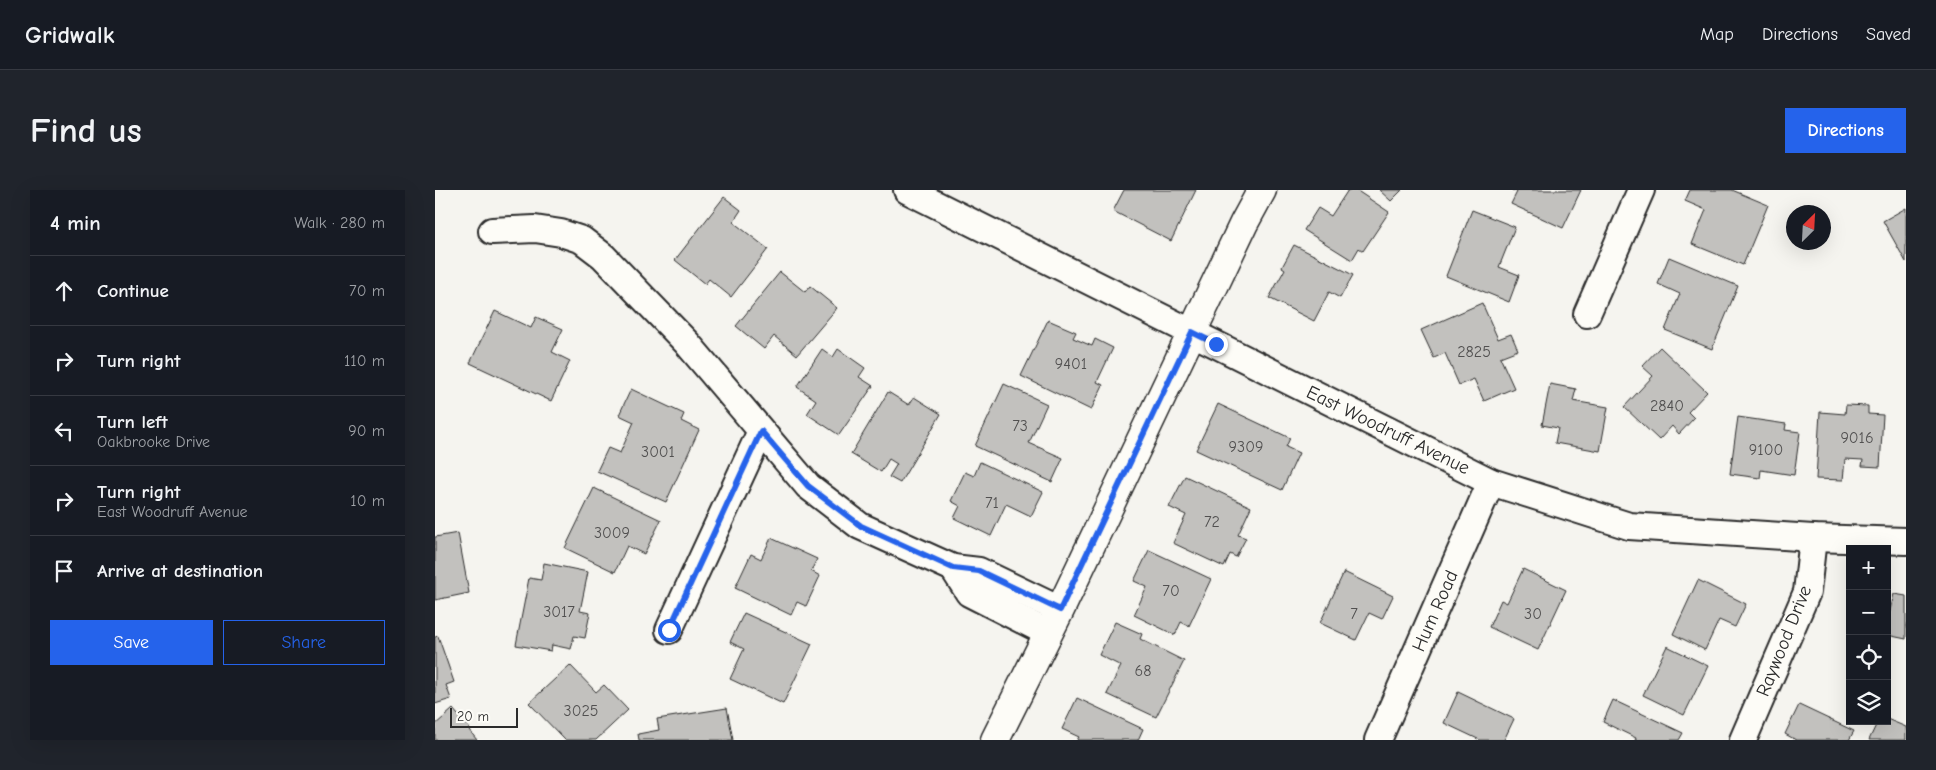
<!DOCTYPE html>
<html lang="en">
<head>
<meta charset="utf-8">
<style>
	body { margin:0; font-family:"Comic Neue",sans-serif; background:#20242c; color:#f1f3f6 }
	.controls { position:absolute; right:15px; bottom:15px; display:grid; overflow:hidden; border-radius:0px; box-shadow:0 5px 20px #0002 }
	.controls button { width:45px; height:45px; display:grid; place-items:center; padding:0; border:0; border-bottom:1px solid #363941; background:#171b24; color:#f1f3f6; font:25px sans-serif }
	.compass { position:absolute; left:1351px; top:15px; width:45px; height:45px; border-radius:50%; background:#171b24; box-shadow:0 5px 20px #0002; rotate:24deg }
	.scale { position:absolute; left:15px; bottom:12px; width:68px; box-sizing:border-box; padding-left:5px; border:2px solid #2b2b2b; border-top:0; font-size:14px; line-height:18px; white-space:nowrap; color:#2b2b2b; -webkit-text-stroke:4px #fdfcf7; paint-order:stroke }
	.stop { position:absolute; width:15px; height:15px; margin:-11px; border:4px solid #2563eb; border-radius:50%; background:#fff }
	.stop.end { background:#2563eb; border-color:#fff; box-shadow:0 1px 5px #0008 }
	.list { margin:0; padding:0; list-style:none }
	h2 { display:flex; justify-content:space-between; align-items:center; height:65px; margin:0; padding:0 20px; font-size:21px }
	h2 small { font-size:16px; font-weight:400; color:#9ea1a6 }
	.list li { display:grid; grid-template-columns:32px 1fr auto; gap:15px; align-items:center; box-sizing:border-box; height:70px; padding:0 20px; border-top:1px solid #363941 }
	.list b { display:block; font-size:19px; white-space:nowrap }
	.list p { margin:0; font-size:16px; white-space:nowrap; color:#9ea1a6 }
	.list em { font-size:16px; font-style:normal; color:#9ea1a6 }
	.actions { display:flex; gap:10px; padding:15px 20px }
	.actions a { flex:1; padding:11px 0; border:1px solid #2563eb; border-radius:0px; text-align:center; font-size:18px; color:#2563eb }
	.actions .main { background:#2563eb; color:#fff }
	.icon { flex:none; width:28px; height:28px; fill:none; stroke:currentColor; stroke-width:2; stroke-linecap:round; stroke-linejoin:round }
	.map { position:relative; flex:none; width:1471px; height:550px; overflow:hidden; border-radius:0px }
	header { display:flex; align-items:center; gap:30px; box-sizing:border-box; height:70px; padding:0 25px; background:#171b24; border-bottom:1px solid #363941 }
	header strong { font-size:24px }
	nav { display:flex; gap:28px; margin-inline-start:auto; font-size:18px }
	.intro { display:flex; align-items:center; justify-content:space-between; box-sizing:border-box; height:120px; padding:0 30px }
	h1 { margin:0; font-size:35px }
	.button { padding:12px 22px; border-radius:0px; background:#2563eb; color:#fff; font-size:18px; font-weight:700 }
	main { display:flex; gap:30px; padding:0 30px }
	aside { flex:1; background:#171b24; border-radius:0px; box-shadow:0 5px 20px #0002 }
	.map>svg:first-child { display:block }
</style>
</head>
<body>
<header>
<strong>Gridwalk</strong>
<nav><a>Map</a><a>Directions</a><a>Saved</a></nav>
</header>
<div class="intro"><h1>Find us</h1><a class="button">Directions</a></div>
<main>
<aside>
<h2>4 min<small>Walk · 280 m</small></h2>
<ul class="list">
<li><svg class="icon" aria-label="ahead" viewBox="0 0 24 24"><path d="M12 20V5M6 11l6-6 6 6"/></svg><div><b>Continue</b></div><em>70 m</em></li>
<li><svg class="icon" aria-label="right" viewBox="0 0 24 24"><path d="M7 20v-9h11M14 6l5 5-5 5"/></svg><div><b>Turn right</b></div><em>110 m</em></li>
<li><svg class="icon" aria-label="left" viewBox="0 0 24 24"><path d="M17 20v-9H6M10 6l-5 5 5 5"/></svg><div><b>Turn left</b><p>Oakbrooke Drive</p></div><em>90 m</em></li>
<li><svg class="icon" aria-label="right" viewBox="0 0 24 24"><path d="M7 20v-9h11M14 6l5 5-5 5"/></svg><div><b>Turn right</b><p>East Woodruff Avenue</p></div><em>10 m</em></li>
<li><svg class="icon" aria-label="arrive" viewBox="0 0 24 24"><path d="M6 21V4h12l-3 4 3 4H6"/></svg><div><b>Arrive at destination</b></div></li>
</ul>
<div class="actions"><a class="main">Save</a><a>Share</a></div>
</aside>
<div class="map">
<svg width="1471" height="550" viewBox="0 0 1471 550">
	<rect width="100%" height="100%" fill="#f5f4ef"/>
	<filter id="ink" filterUnits="userSpaceOnUse"><feTurbulence type="fractalNoise" baseFrequency=".02" numOctaves="2"/><feDisplacementMap in="SourceGraphic" scale="10" xChannelSelector="R" yChannelSelector="G"/><feConvolveMatrix kernelMatrix="1 2 1 2 8 2 1 2 1" color-interpolation-filters="sRGB"/></filter>
	<g filter="url(#ink)">
		<g fill="#c2c1be" stroke="#2b2b2b">
			<polygon points="689,0 761,0 736,51 678,21"/>
			<polygon points="913,0 921,0 954,22 928,61 924,58 917,70 869,40 883,18 896,26"/>
			<polygon points="944,0 967,0 956,11"/>
			<polygon points="1077,0 1146,0 1128,38 1076,14 1082,2"/>
			<polygon points="1255,0 1297,0 1333,15 1308,75 1257,54 1271,20 1250,11"/>
			<polygon points="289,7 306,20 298,32 333,59 296,107 274,89 270,94 240,70"/>
			<polygon points="1471,18 1471,72 1448,31"/>
			<polygon points="1037,20 1080,37 1064,77 1084,85 1074,112 1011,86"/>
			<polygon points="859,55 918,85 905,108 894,102 879,131 834,108 850,79 847,77"/>
			<polygon points="1234,67 1303,96 1277,159 1230,140 1245,104 1223,94"/>
			<polygon points="345,82 370,102 375,96 402,118 362,165 339,146 329,159 301,136"/>
			<polygon points="1047,113 1063,149 1076,144 1083,160 1065,167 1079,198 1049,211 1039,189 1024,195 1010,163 999,168 986,140"/>
			<polygon points="60,121 96,138 101,127 128,139 117,162 135,171 116,211 35,173"/>
			<polygon points="613,130 641,142 638,148 657,156 660,149 678,158 662,192 668,195 656,220 586,186"/>
			<polygon points="1225,157 1272,202 1253,222 1259,228 1244,244 1237,236 1224,250 1189,217 1218,186 1207,176"/>
			<polygon points="387,159 398,167 403,159 430,178 424,187 438,196 404,245 372,224 381,210 362,197"/>
			<polygon points="569,194 612,214 594,253 628,268 617,292 540,256"/>
			<polygon points="1115,194 1141,199 1138,211 1173,217 1165,261 1120,253 1123,238 1107,235"/>
			<polygon points="196,199 249,224 246,231 264,240 231,312 162,281 173,258 185,263 199,232 184,225"/>
			<polygon points="453,202 474,215 479,207 506,224 465,293 454,287 462,274 454,269 446,282 416,264"/>
			<polygon points="783,214 855,248 851,257 864,263 847,300 761,260"/>
			<polygon points="1411,215 1433,216 1433,224 1448,225 1445,277 1427,276 1428,270 1410,269 1408,290 1381,289 1385,222 1410,224"/>
			<polygon points="1303,227 1351,234 1350,240 1365,242 1359,285 1326,280 1325,288 1295,284"/>
			<polygon points="545,272 608,302 596,326 571,314 556,346 519,328 525,316 516,311 530,282 539,286"/>
			<polygon points="750,286 816,317 803,345 811,348 801,367 795,364 789,377 738,353 751,325 734,317"/>
			<polygon points="159,298 226,330 209,364 192,356 180,382 130,358"/>
			<polygon points="23,343 34,403 0,410 0,347"/>
			<polygon points="336,348 382,369 376,381 385,386 371,416 362,412 356,425 300,398 316,364 326,369"/>
			<polygon points="714,360 776,389 754,436 746,432 740,445 699,425 712,397 699,391"/>
			<polygon points="109,373 153,382 145,421 155,423 150,448 139,446 136,459 117,455 116,461 81,455 94,388 106,390"/>
			<polygon points="1088,379 1131,400 1103,460 1054,437 1066,410 1072,413"/>
			<polygon points="909,382 958,406 947,429 934,423 921,450 885,433"/>
			<polygon points="1263,390 1311,414 1300,437 1284,430 1270,460 1238,444"/>
			<polygon points="1459,404 1471,406 1471,449 1452,445 1452,433"/>
			<polygon points="309,423 377,454 348,514 295,489 309,459 295,452"/>
			<polygon points="680,432 707,444 705,449 749,471 721,527 672,504 686,476 664,465"/>
			<polygon points="3,446 19,492 11,495 16,509 0,514 0,447"/>
			<polygon points="1232,456 1273,476 1249,525 1208,505"/>
			<polygon points="135,475 161,502 169,495 193,520 161,550 130,550 94,513"/>
			<polygon points="1023,502 1079,529 1069,550 1045,550 1009,533"/>
			<polygon points="642,508 708,539 703,550 642,550 644,547 627,539"/>
			<polygon points="1178,510 1248,543 1244,550 1200,550 1201,548 1168,532"/>
			<polygon points="1364,515 1419,541 1414,550 1361,550 1350,544"/>
			<polygon points="292,518 298,550 204,550 203,544 224,540 222,529"/>
			<polygon points="18,519 35,539 34,540 42,550 0,550 0,535"/>
			<polygon points="1452,529 1471,537 1471,550 1434,550 1443,531 1452,531"/>
		</g>
		<g fill="none" stroke-linecap="round" stroke-linejoin="round">
			<g stroke="#2b2b2b" stroke-width="30">
				<g id="minor">
					<polyline points="472,0 1056,292 1194,336 1378,348 1471,351"/>
					<polyline points="57,41 100,39 126,43 147,50 168,66 252,153 373,296 425,336 518,378 544,381 625,420"/>
					<polyline points="1152,124 1206,0"/>
					<polyline points="518,378 534,403 613,443"/>
					<polyline points="234,440 326,241"/>
					<polyline points="943,550 1056,292"/>
					<polyline points="1308,550 1372,402 1378,348"/>
				</g>
			</g>
			<g stroke="#2b2b2b" stroke-width="31">
				<polyline id="tertiary" points="560,550 625,420 809,33 827,0"/>
			</g>
			<use href="#minor" stroke="#fdfcf7" stroke-width="26"/>
			<use href="#tertiary" stroke="#fdfcf7" stroke-width="28"/>
		</g>
	</g>
	<g fill="none" stroke-linecap="round" stroke-linejoin="round" filter="url(#ink)">
		<polyline stroke="#2563eb" stroke-width="6" points="234,440 326,241 373,296 426,336 518,378 544,381 625,420 757,142 781,154"/>
	</g>
	<g text-anchor="middle" dominant-baseline="central" stroke-width="4.5" stroke-linejoin="round" paint-order="stroke">
		<g font-size="16" fill="#515050">
			<text x="1039" y="162">2825</text>
			<text x="636" y="174">9401</text>
			<text x="1232" y="216">2840</text>
			<text x="585" y="236">73</text>
			<text x="1422" y="248">9016</text>
			<text x="811" y="257">9309</text>
			<text x="1331" y="260">9100</text>
			<text x="223" y="262">3001</text>
			<text x="557" y="313">71</text>
			<text x="777" y="332">72</text>
			<text x="177" y="343">3009</text>
			<text x="736" y="401">70</text>
			<text x="124" y="422">3017</text>
			<text x="919" y="424">7</text>
			<text x="1098" y="424">30</text>
			<text x="708" y="481">68</text>
			<text x="146" y="521">3025</text>
		</g>
		<g font-size="19" fill="#2b2b2b" stroke="#fdfcf7">
			<text transform="translate(953 240) rotate(26)">East Woodruff Avenue</text>
			<text transform="translate(1000 421) rotate(-66)">Hum Road</text>
			<text transform="translate(1349 451) rotate(-68)">Raywood Drive</text>
		</g>
	</g>
</svg>
<div class="controls">
<button>+</button>
<button>−</button>
<button><svg class="icon" aria-label="locate" viewBox="0 0 24 24"><circle cx="12" cy="12" r="6"/><path d="M12 2v4M12 18v4M2 12h4M18 12h4"/></svg></button>
<button><svg class="icon" aria-label="layers" viewBox="0 0 24 24"><path d="M12 4l9 5-9 5-9-5zM3 14l9 5 9-5"/></svg></button>
</div>
<svg class="compass" viewBox="-18 -18 36 36"><path d="M0-13l5 13h-10z" fill="#e53935"/><path d="M0 13l5-13h-10z" fill="#9ea1a6"/></svg>
<div class="scale">20 m</div>
<div class="stop" style="left:234px;top:440px"></div>
<div class="stop end" style="left:781px;top:154px"></div>
</div>
</main>
</body>
</html>
